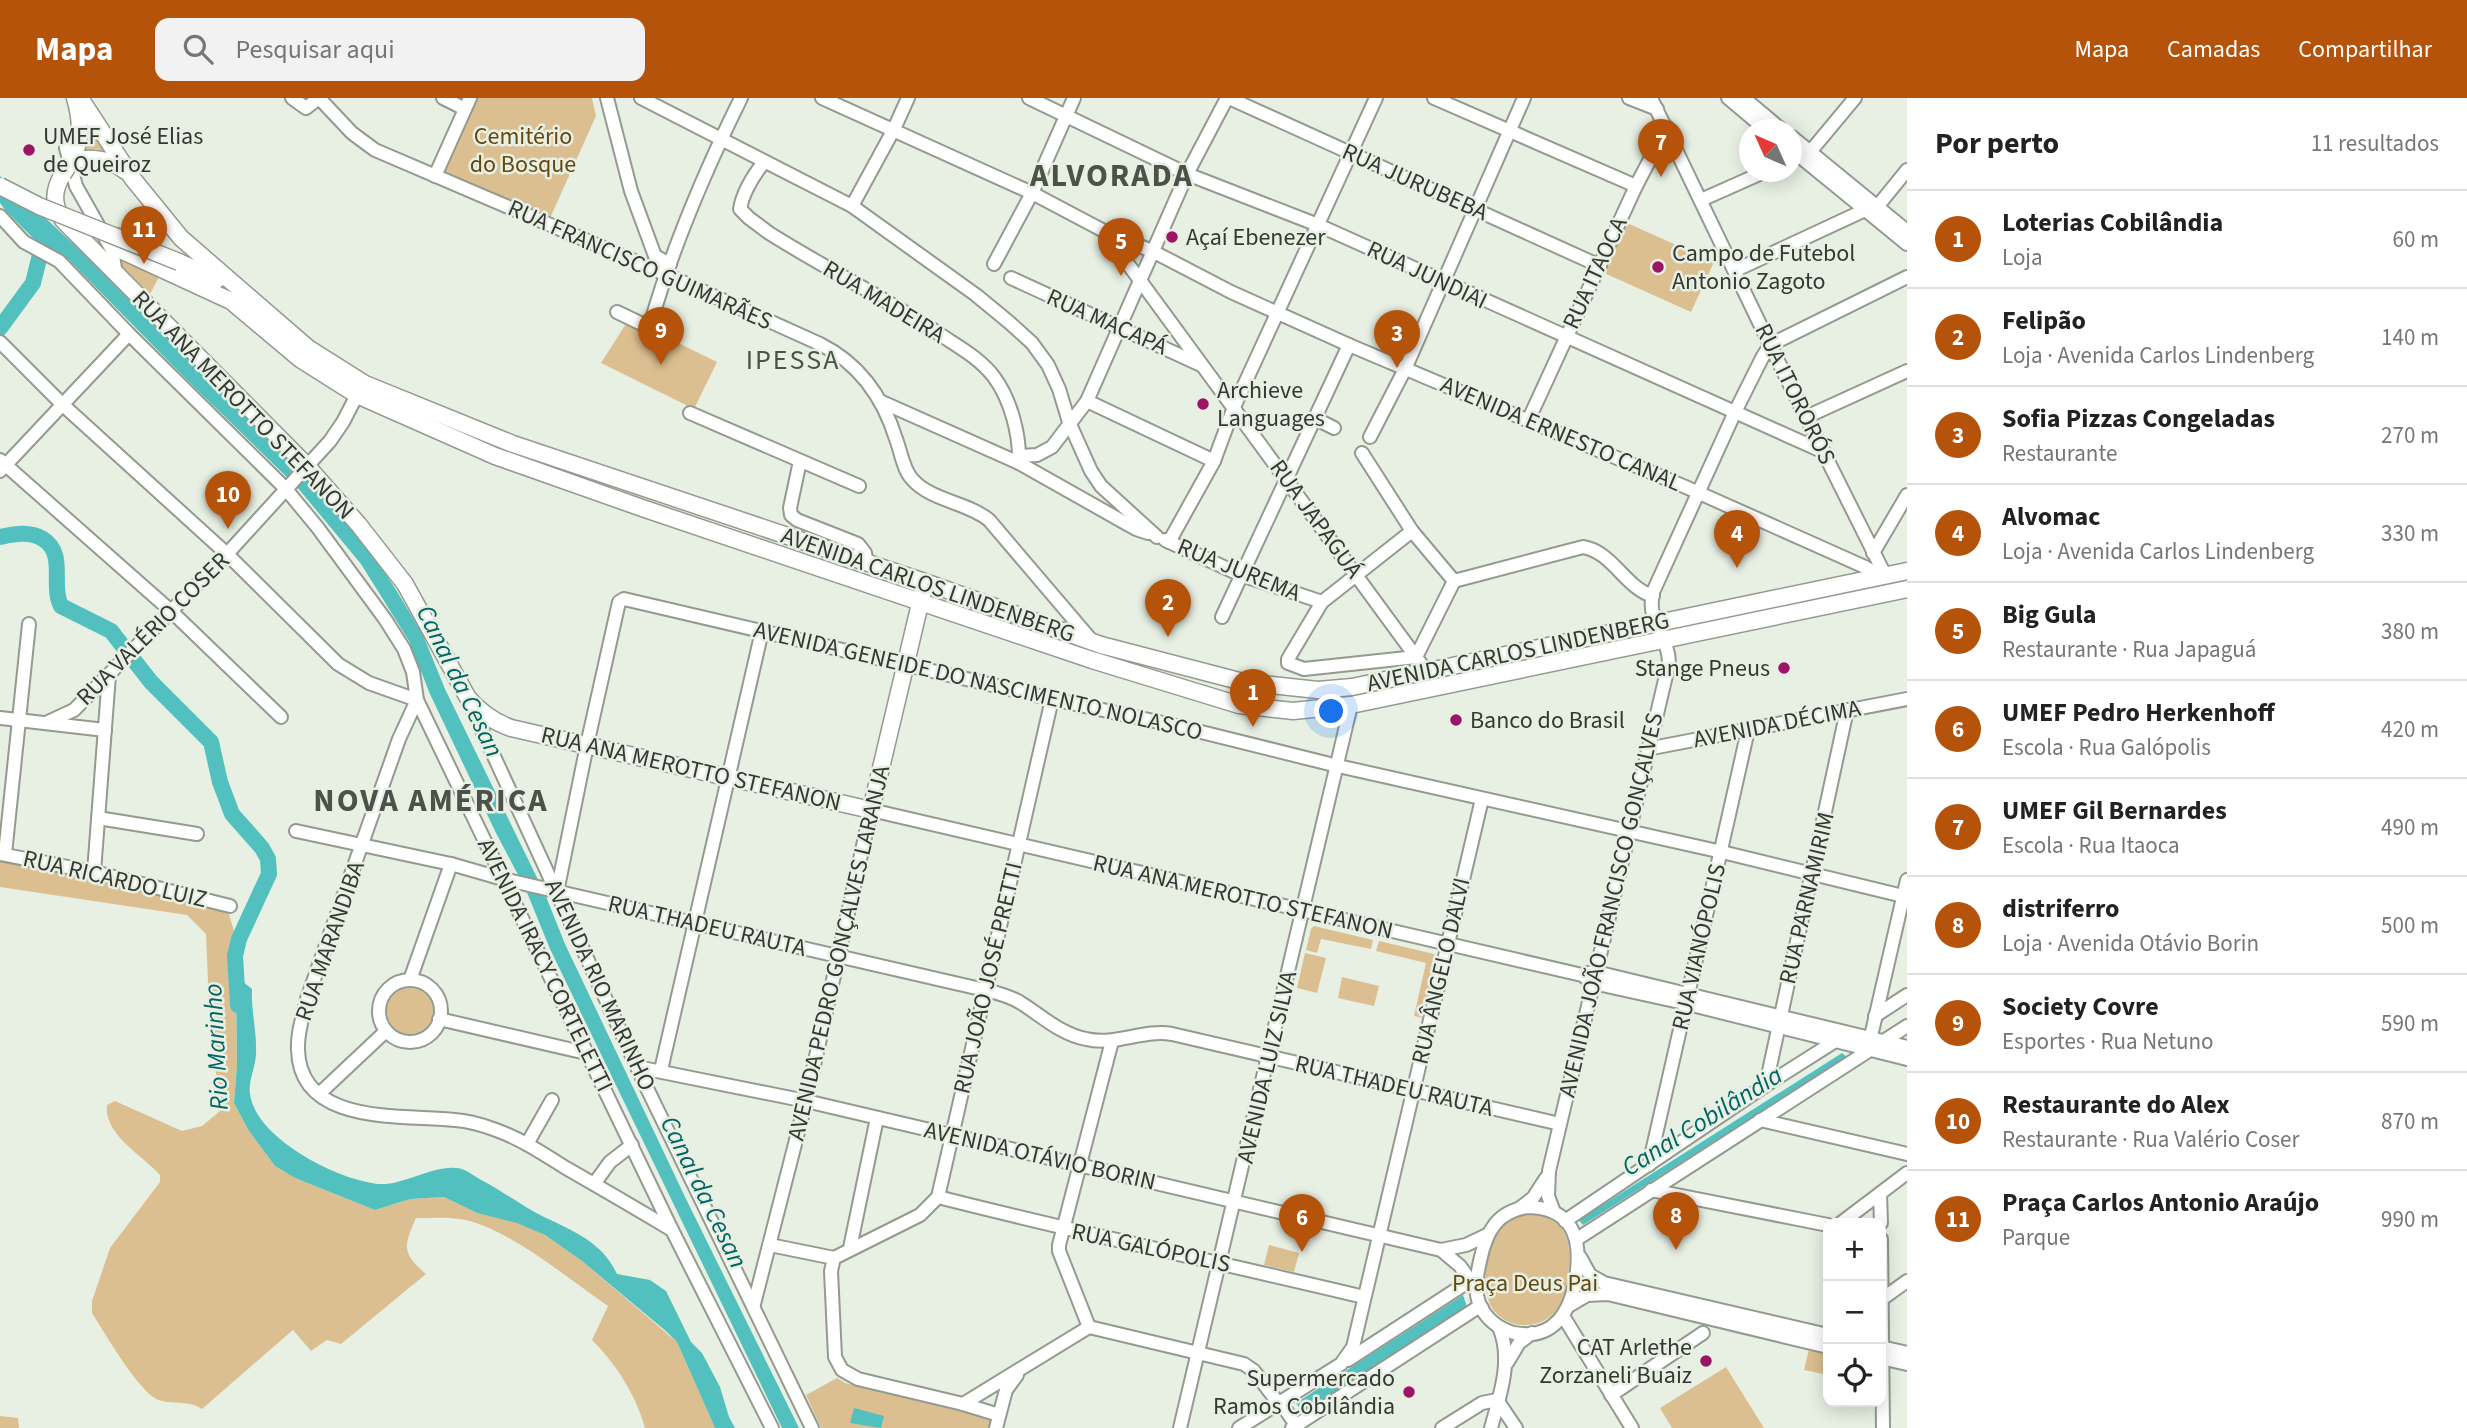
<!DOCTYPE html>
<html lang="pt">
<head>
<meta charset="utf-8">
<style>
	body { margin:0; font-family:"Source Sans 3",sans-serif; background:#f2f2f2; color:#222 }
	.controls { position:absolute; right:21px; bottom:21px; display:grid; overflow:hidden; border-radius:14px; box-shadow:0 4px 18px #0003 }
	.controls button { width:63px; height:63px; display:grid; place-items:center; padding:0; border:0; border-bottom:2px solid #e0e0e0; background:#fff; color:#222; font:35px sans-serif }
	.compass { position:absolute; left:1739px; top:21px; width:63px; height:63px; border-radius:50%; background:#fff; box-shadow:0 4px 18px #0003; rotate:315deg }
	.you { position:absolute; left:1332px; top:614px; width:24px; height:24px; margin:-18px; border:5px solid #fff; border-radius:50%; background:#1a73e8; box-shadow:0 0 0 10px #1a73e833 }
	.badge { display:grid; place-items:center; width:46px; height:46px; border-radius:50%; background:#b45309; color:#fff; font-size:23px; font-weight:700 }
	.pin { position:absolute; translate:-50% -58px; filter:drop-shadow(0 2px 4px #0008) }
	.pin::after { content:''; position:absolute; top:37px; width:24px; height:21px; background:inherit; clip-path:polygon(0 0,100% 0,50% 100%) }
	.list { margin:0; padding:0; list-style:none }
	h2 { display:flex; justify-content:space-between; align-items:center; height:91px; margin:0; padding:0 28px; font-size:30px }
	h2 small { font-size:23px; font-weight:400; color:#767676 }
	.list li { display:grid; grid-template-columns:46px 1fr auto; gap:21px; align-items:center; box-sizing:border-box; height:98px; padding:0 28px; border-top:2px solid #e0e0e0 }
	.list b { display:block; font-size:26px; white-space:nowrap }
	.list p { margin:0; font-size:23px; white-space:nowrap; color:#767676 }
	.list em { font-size:23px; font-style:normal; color:#767676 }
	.icon { flex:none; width:38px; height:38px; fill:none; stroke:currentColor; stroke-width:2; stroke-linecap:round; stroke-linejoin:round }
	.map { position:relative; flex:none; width:1907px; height:1330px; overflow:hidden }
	header { display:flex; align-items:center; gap:42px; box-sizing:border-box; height:98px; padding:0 35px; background:#b45309; color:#fff }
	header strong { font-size:33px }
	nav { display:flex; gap:38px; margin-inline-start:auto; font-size:24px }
	.search { width:490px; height:63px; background:#f2f2f2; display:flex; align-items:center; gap:18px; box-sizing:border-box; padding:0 24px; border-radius:14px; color:#767676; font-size:26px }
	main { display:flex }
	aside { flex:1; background:#fff }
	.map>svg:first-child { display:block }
</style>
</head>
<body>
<header>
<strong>Mapa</strong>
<div class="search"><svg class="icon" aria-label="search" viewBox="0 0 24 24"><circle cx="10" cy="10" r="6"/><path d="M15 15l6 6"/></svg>Pesquisar aqui</div>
<nav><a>Mapa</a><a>Camadas</a><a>Compartilhar</a></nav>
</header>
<main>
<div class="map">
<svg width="1907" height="1330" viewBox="0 0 1907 1330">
	<rect width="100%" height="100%" fill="#e8f0e4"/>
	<g fill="#dcbf91">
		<polygon points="474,0 592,0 596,18 550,120 444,74 443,66"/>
		<polygon points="89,27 107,54 96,51 82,53 88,39"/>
		<polygon points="1625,124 1714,164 1691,214 1602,174"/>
		<polygon points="118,128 172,154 148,200 122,175"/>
		<polygon points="629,221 717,264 694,311 601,265"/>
		<polygon points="1907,480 1907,485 1682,532 1679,528"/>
		<path d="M0 761 227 810 238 846 236 905 237 967 234 1005 249 1033 275 1068 295 1080 375 1112 410 1101 444 1099 477 1115 517 1124 545 1137 582 1163 677 1244 715 1330H645C636 1297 616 1266 592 1242L608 1208C570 1182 504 1127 460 1121 446 1119 430 1120 416 1120 404 1148 401 1155 426 1176L341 1246 327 1242 311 1253 293 1232 202 1311C190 1302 173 1307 159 1302 140 1296 104 1234 92 1215V1203L110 1150 160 1084V1077C143 1058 103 1036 107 1007L115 1003 182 1033 202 1028 220 1013 209 908 206 836 187 817 0 789Z"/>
		<polygon points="1314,828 1373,842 1371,851 1321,841 1317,855 1306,852 1311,831"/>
		<polygon points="1379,843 1434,856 1436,859 1422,920 1414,918 1426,865 1376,853"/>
		<polygon points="1305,855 1326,860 1317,895 1297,890"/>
		<polygon points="1342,879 1379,888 1374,908 1338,900"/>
		<circle cx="410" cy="913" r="23"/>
		<path d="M1529 1117C1567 1118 1573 1145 1568 1177 1566 1188 1566 1199 1560 1208 1546 1230 1514 1234 1496 1215 1478 1197 1485 1148 1501 1131 1508 1122 1518 1118 1529 1117Z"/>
		<polygon points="1269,1147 1299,1155 1294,1174 1264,1167"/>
		<polygon points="1809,1251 1828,1255 1828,1277 1804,1272"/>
		<polygon points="1726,1269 1764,1330 1672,1330 1660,1310"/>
		<polygon points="837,1280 845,1285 992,1321 990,1330 821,1330 806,1297"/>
		<polygon points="0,1318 18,1320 19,1330 0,1330"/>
	</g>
	<g fill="#52c0be">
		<polygon points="0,78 80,152 306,378 374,458 398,495 423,537 445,591 545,796 565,846 687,1103 799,1330 782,1330 550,851 526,792 496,735 430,596 409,543 361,466 297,389 184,279 69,162 34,141 5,112 0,105"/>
		<path d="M242 883 252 891C251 913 257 934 256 955 256 969 248 982 250 996 256 1041 338 1082 379 1086 404 1088 437 1064 462 1071 470 1074 477 1080 485 1084 505 1095 524 1109 544 1119 574 1133 603 1145 617 1176L650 1182 666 1193 691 1244 702 1255 720 1289 729 1319 735 1330H715L677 1244 667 1234 582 1163 545 1137 517 1125 477 1115 444 1099 410 1101 375 1112 295 1080 275 1068 249 1033 234 1005 237 967 236 886Z"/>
		<polygon points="1842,955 1847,959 1583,1127 1579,1122"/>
		<polygon points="1463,1197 1467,1209 1302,1314 1296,1305"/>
		<polygon points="854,1310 884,1318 881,1330 850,1325"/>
	</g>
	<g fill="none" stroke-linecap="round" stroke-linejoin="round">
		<g stroke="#52c0be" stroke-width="16">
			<polyline points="0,230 33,185 44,141"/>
			<path d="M0 439C15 436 29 433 43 441 67 456 50 487 61 508L111 533 151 584 211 644 220 684 232 716 262 750 268 761 269 776 239 841 235 858 238 907"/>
		</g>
		<g stroke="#939a8f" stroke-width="16">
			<g id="minor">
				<path d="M292 0 306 10 319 0 352 35 375 52 665 176 820 246C860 266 883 299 896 341 901 354 903 371 912 381 931 403 967 404 989 422L1092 543"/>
				<polyline points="443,0 465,11"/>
				<polyline points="607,0 631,93 655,158 670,166"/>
				<polyline points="641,0 852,108 976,197 1010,225 1032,245 1048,267 1059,291 1069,324 1091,373 1101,388 1157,439"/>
				<polyline points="822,0 1032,95 1104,133 1154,154 1231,194 1349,247 1688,390 1865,469 1881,478"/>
				<polyline points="1029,0 1187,76 1318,127 1824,354"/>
				<polyline points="1229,0 1600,168"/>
				<polyline points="1434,0 1636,88"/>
				<polyline points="1629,0 1657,11"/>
				<polyline points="1651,0 1770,247 1885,477"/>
				<polyline points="1728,0 1766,32"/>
				<polyline points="1744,0 1782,32"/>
				<polyline points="1792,39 1907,133"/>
				<polyline points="66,50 76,88 112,152 116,176"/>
				<polyline points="1792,52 1907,146"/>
				<polyline points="1810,54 1855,0"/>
				<path d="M764 64C753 78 743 93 740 111L749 120 769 135C823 169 881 198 935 233 955 247 979 259 994 279 1011 302 1020 337 1019 365"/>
				<polyline points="435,78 470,0"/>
				<polyline points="1701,102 1764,74"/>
				<polyline points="852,108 894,31 908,0"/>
				<polyline points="1877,109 1907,72"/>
				<polyline points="0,118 24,144 59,163 129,236 285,390 318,430 385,521 404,551 413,574 417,602 672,1132 772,1330"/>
				<polyline points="1106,136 1427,574"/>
				<polyline points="994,166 1032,95 1074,0"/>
				<polyline points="1736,172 1865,112"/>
				<polyline points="1011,180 1201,267"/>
				<path d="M617 214 644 227 652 221C674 145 706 71 741 0"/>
				<polyline points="0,244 63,307 227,456 338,566 369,585 417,602"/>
				<polyline points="1087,303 1214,363"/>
				<polyline points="882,304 1019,365 1136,431 1148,435"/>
				<polyline points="690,315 859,388"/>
				<polyline points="1806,319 1907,273"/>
				<polyline points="1314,320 1334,330"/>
				<polyline points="1528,323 1636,88 1667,29"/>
				<polyline points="1370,339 1405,271 1524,0"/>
				<polyline points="1362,355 1412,433 1454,483"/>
				<polyline points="1020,358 1037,357 1052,349 1087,303 1187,76 1227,0"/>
				<polyline points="0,362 171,513 281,619"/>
				<polyline points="800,363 790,410 791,417 797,422 858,446 865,455 867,466"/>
				<polyline points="0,373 129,236"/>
				<polyline points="1412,433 1322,504 1288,561 1288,565 1304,571 1416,559 1454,483"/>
				<polyline points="1165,442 1241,477 1322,504"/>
				<polyline points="1169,444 1214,363 1234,309 1376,0"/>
				<polyline points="1873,455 1907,397"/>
				<path d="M1454 483 1583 449C1613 454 1625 490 1653 498"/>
				<polyline points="1222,519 1349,247"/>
				<path d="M417 602 399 641 307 901C303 918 297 935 298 952 300 1029 405 1016 455 1022 469 1023 483 1027 496 1032 521 1041 544 1056 566 1070 601 1090 637 1111 672 1132"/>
				<polyline points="469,604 643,982 812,1330"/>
				<polyline points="0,620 105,632"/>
				<polyline points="46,625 74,612 227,456 330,343 343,324 357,297"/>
				<polyline points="1647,651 1907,601"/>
				<polyline points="98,720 197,736"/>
				<path d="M296 733 451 766 503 781 985 892C998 895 1010 898 1021 905 1042 918 1060 936 1086 941 1116 948 1143 931 1172 936L1560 1026"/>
				<polyline points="0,756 94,774 230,808"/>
				<polyline points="5,756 29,526"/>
				<polyline points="94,774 109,577"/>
				<polyline points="557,794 587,647 619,504 624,501 1052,601 1177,628 1338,668 1722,754 1907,799"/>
				<polyline points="1588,875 1596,874 1907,949"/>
				<polyline points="410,882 451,766"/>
				<circle cx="410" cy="913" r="31"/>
				<polyline points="1875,918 1907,897"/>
				<polyline points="439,921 586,955"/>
				<polyline points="1869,947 1907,782"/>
				<polyline points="637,969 806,1003 1441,1152 1466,1147 1487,1137"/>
				<polyline points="661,972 762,533"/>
				<polyline points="1766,987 1847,612"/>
				<polyline points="319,996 386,933"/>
				<polyline points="1760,1022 1907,1056"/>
				<polyline points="527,1046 552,1002"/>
				<path d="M1649 1067C1681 921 1716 777 1748 632"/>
				<polyline points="594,1086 610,1064 632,1047"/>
				<polyline points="1651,1092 1828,1127"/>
				<polyline points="1880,1096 1881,1125"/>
				<path d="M938 1099C1079 1135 1222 1165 1364 1199"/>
				<path d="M1528 1109C1573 1110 1582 1141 1576 1179 1571 1213 1554 1243 1514 1235 1498 1231 1485 1220 1479 1205 1474 1191 1477 1177 1480 1163 1486 1134 1497 1113 1528 1109Z"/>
				<polyline points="1520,1110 1533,1100 1546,1080"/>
				<path d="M1554 1114 1548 1098 1549 1073 1669 565C1669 538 1646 525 1653 494L1735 314 1762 260 1770 247 1907 179"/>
				<polyline points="1565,1123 1766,987 1837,942"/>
				<polyline points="1841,1125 1907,1075"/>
				<polyline points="1577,1141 1907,928"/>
				<polyline points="1881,1141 1883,1330"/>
				<polyline points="770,1147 834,1160"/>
				<polyline points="850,1150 877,1020"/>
				<polyline points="1441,1152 1460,1168 1474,1188"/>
				<polyline points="1580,1159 1590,1177 1604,1185 1828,1237"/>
				<polyline points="1882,1201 1907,1183"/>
				<polyline points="754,1206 806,1003 871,712 1582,877 1593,885 1684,905 1907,961"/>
				<polyline points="1570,1207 1587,1197 1608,1196 1828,1249"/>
				<polyline points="1563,1218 1632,1330"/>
				<polyline points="1089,1229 1059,1153 1059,1147 1112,943"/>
				<polyline points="1089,1229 1244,1266 1254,1273 1279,1306"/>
				<polyline points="1881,1249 1907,1255"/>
				<polyline points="1881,1260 1907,1266"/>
				<polyline points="1348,1262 1471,1182"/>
				<polyline points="1507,1265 1519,1245 1532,1235"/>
				<polyline points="1611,1297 1703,1235"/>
				<polyline points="1281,1305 1298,1330"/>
				<polyline points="963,1306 1089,1229"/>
				<polyline points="999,1317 963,1306 858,1281 842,1272 835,1259 831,1173 834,1160 920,1117 938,1099 1052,601"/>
				<polyline points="996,1330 1006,1292 1017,1277"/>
				<polyline points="1180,1330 1351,607"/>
				<polyline points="1239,1330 1341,1266 1353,1249 1482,701"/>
				<polyline points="1292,1330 1480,1208 1482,1210"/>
				<polyline points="1442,1330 1482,1305 1497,1302 1516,1330"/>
				<path d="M1491 1330C1500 1297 1513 1261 1499 1229"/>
			</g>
		</g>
		<g stroke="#939a8f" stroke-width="19">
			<g id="major">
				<polyline points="80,0 133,81 181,140 308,250 365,286 513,346 925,484 1101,547 1243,584 1318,592 1352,589 1907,473"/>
				<path d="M72 63C92 58 110 61 127 74"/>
				<path d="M70 65C82 43 82 24 75 0"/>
				<path d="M63 76C53 92 52 106 63 122L307 368 359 427 405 486 468 600C480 614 494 624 511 630L871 712 923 493"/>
				<polyline points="114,149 231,203 300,261 357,297 495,358 645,411 1092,562 1239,607 1293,613 1351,607 1907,491"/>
				<polyline points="179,164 218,181"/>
			</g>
		</g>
		<use href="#minor" stroke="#fff" stroke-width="12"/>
		<use href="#major" stroke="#fff" stroke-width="16"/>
		<g stroke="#939a8f" stroke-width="19" stroke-linecap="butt">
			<g id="major-bridge">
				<polyline points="63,76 70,65"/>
				<polyline points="0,88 39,108 179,164"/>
			</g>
		</g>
		<use href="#major-bridge" stroke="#fff" stroke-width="16"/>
	</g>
	<g fill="#9c1565" stroke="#e8f0e4" stroke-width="2.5">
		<circle cx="29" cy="52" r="7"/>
		<circle cx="1172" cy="139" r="7"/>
		<circle cx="1658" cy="169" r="7"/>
		<circle cx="1203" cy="306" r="7"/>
		<circle cx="1784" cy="570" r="7"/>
		<circle cx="1456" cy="622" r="7"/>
		<circle cx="1706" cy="1263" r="7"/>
		<circle cx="1409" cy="1294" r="7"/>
	</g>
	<g text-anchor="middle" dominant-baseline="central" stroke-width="5" stroke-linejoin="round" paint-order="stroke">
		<g font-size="24" fill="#353833" stroke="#e8f0e4" text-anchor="start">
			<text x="43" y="38">UMEF José Elias<tspan x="43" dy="28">de Queiroz</tspan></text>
			<text x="1186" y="139">Açaí Ebenezer</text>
			<text x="1672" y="155">Campo de Futebol<tspan x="1672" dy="28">Antonio Zagoto</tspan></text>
			<text x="1217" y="292">Archieve<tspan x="1217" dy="28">Languages</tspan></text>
			<text x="1770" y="570" text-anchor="end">Stange Pneus</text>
			<text x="1470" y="622">Banco do Brasil</text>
			<text x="1692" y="1249" text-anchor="end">CAT Arlethe<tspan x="1692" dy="28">Zorzaneli Buaiz</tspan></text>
			<text x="1395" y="1280" text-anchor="end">Supermercado<tspan x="1395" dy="28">Ramos Cobilândia</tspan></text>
		</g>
		<g font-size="24" fill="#654712" stroke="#e8f0e4">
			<text x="523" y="38">Cemitério<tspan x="523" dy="28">do Bosque</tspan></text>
			<text x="1525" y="1185">Praça Deus Pai</text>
		</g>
		<g font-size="24" fill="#353833" stroke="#e8f0e4">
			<text transform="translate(1415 84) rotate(24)">RUA JURUBEBA</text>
			<text transform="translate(640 167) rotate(24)">RUA FRANCISCO GUIMARÃES</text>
			<text transform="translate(1595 175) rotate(-65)">RUA ITAOCA</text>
			<text transform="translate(1427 177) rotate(25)">RUA JUNDIAI</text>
			<text transform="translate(884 204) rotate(31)">RUA MADEIRA</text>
			<text transform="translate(1107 224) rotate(24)">RUA MACAPÁ</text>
			<text transform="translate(1795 296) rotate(64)">RUA ITORORÓS</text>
			<text transform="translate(243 307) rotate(46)">RUA ANA MEROTTO STEFANON</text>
			<text transform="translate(1561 336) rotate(23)">AVENIDA ERNESTO CANAL</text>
			<text transform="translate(1316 421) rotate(54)">RUA JAPAGUÁ</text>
			<text transform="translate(1239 472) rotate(22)">RUA JUREMA</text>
			<text transform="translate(928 487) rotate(19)">AVENIDA CARLOS LINDENBERG</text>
			<text transform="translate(153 531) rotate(-45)">RUA VALÉRIO COSER</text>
			<text transform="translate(1518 554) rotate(-12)">AVENIDA CARLOS LINDENBERG</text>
			<text transform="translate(978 583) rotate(13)">AVENIDA GENEIDE DO NASCIMENTO NOLASCO</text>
			<text transform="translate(1777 626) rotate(-11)">AVENIDA DÉCIMA</text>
			<text transform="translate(691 671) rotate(13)">RUA ANA MEROTTO STEFANON</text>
			<text transform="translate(115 781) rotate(13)">RUA RICARDO LUIZ</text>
			<text transform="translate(1243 799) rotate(13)">RUA ANA MEROTTO STEFANON</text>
			<text transform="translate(1807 800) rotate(-77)">RUA PARNAMIRIM</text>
			<text transform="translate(1611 807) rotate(-77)">AVENIDA JOÃO FRANCISCO GONÇALVES</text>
			<text transform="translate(707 828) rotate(13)">RUA THADEU RAUTA</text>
			<text transform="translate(330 843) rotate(-71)">RUA MARANDIBA</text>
			<text transform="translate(1699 849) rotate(-77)">RUA VIANÓPOLIS</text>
			<text transform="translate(839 855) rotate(-77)">AVENIDA PEDRO GONÇALVES LARANJA</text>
			<text transform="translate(545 867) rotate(64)">AVENIDA IRACY CORTELETTI</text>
			<text transform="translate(1441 873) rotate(-77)">RUA ÂNGELO DALVI</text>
			<text transform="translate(988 880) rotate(-77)">RUA JOÃO JOSÉ PRETTI</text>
			<text transform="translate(600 887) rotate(65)">AVENIDA RIO MARINHO</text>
			<text transform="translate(1267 969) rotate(-77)">AVENIDA LUIZ SILVA</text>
			<text transform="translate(1394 988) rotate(13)">RUA THADEU RAUTA</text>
			<text transform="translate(1040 1058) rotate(13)">AVENIDA OTÁVIO BORIN</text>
			<text transform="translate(1151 1150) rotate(12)">RUA GALÓPOLIS</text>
		</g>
		<g font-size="26" font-style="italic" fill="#026564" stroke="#e8f0e4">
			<text transform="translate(460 583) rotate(64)">Canal da Cesan</text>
			<text transform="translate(216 949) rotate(-93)">Rio Marinho</text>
			<text transform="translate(1702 1023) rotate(-32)">Canal Cobilândia</text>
			<text transform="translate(704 1094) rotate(64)">Canal da Cesan</text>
		</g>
		<g font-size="28" letter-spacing="2" fill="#4c5249" stroke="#e8f0e4">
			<text x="793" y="262">IPESSA</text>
		</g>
		<g font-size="32" font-weight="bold" letter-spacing="2" fill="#4c5249" stroke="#e8f0e4">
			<text x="1112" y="78">ALVORADA</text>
			<text x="431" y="703">NOVA AMÉRICA</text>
		</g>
	</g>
</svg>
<div class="controls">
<button>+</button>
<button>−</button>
<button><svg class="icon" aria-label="locate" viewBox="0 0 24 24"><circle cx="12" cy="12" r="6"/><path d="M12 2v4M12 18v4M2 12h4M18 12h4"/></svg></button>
</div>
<svg class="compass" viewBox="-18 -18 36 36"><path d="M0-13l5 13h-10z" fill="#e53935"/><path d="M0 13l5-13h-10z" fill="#767676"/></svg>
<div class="you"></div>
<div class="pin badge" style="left:1253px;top:629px">1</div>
<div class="pin badge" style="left:1168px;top:539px">2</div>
<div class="pin badge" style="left:1397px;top:270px">3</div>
<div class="pin badge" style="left:1737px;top:470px">4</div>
<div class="pin badge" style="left:1121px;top:178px">5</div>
<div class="pin badge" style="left:1302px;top:1154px">6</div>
<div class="pin badge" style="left:1661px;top:79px">7</div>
<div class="pin badge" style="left:1676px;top:1152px">8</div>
<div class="pin badge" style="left:661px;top:267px">9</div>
<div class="pin badge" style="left:228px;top:431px">10</div>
<div class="pin badge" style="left:144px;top:166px">11</div>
</div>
<aside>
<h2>Por perto<small>11 resultados</small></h2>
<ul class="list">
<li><span class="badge">1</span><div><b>Loterias Cobilândia</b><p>Loja</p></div><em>60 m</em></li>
<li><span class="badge">2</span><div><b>Felipão</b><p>Loja · Avenida Carlos Lindenberg</p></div><em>140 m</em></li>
<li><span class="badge">3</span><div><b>Sofia Pizzas Congeladas</b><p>Restaurante</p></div><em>270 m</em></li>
<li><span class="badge">4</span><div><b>Alvomac</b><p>Loja · Avenida Carlos Lindenberg</p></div><em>330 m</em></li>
<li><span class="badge">5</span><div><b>Big Gula</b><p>Restaurante · Rua Japaguá</p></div><em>380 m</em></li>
<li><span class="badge">6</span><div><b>UMEF Pedro Herkenhoff</b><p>Escola · Rua Galópolis</p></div><em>420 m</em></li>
<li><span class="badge">7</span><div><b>UMEF Gil Bernardes</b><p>Escola · Rua Itaoca</p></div><em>490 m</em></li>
<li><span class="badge">8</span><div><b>distriferro</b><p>Loja · Avenida Otávio Borin</p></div><em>500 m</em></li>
<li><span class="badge">9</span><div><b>Society Covre</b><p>Esportes · Rua Netuno</p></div><em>590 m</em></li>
<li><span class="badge">10</span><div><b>Restaurante do Alex</b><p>Restaurante · Rua Valério Coser</p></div><em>870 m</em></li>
<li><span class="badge">11</span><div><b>Praça Carlos Antonio Araújo</b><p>Parque</p></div><em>990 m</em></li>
</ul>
</aside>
</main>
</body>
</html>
